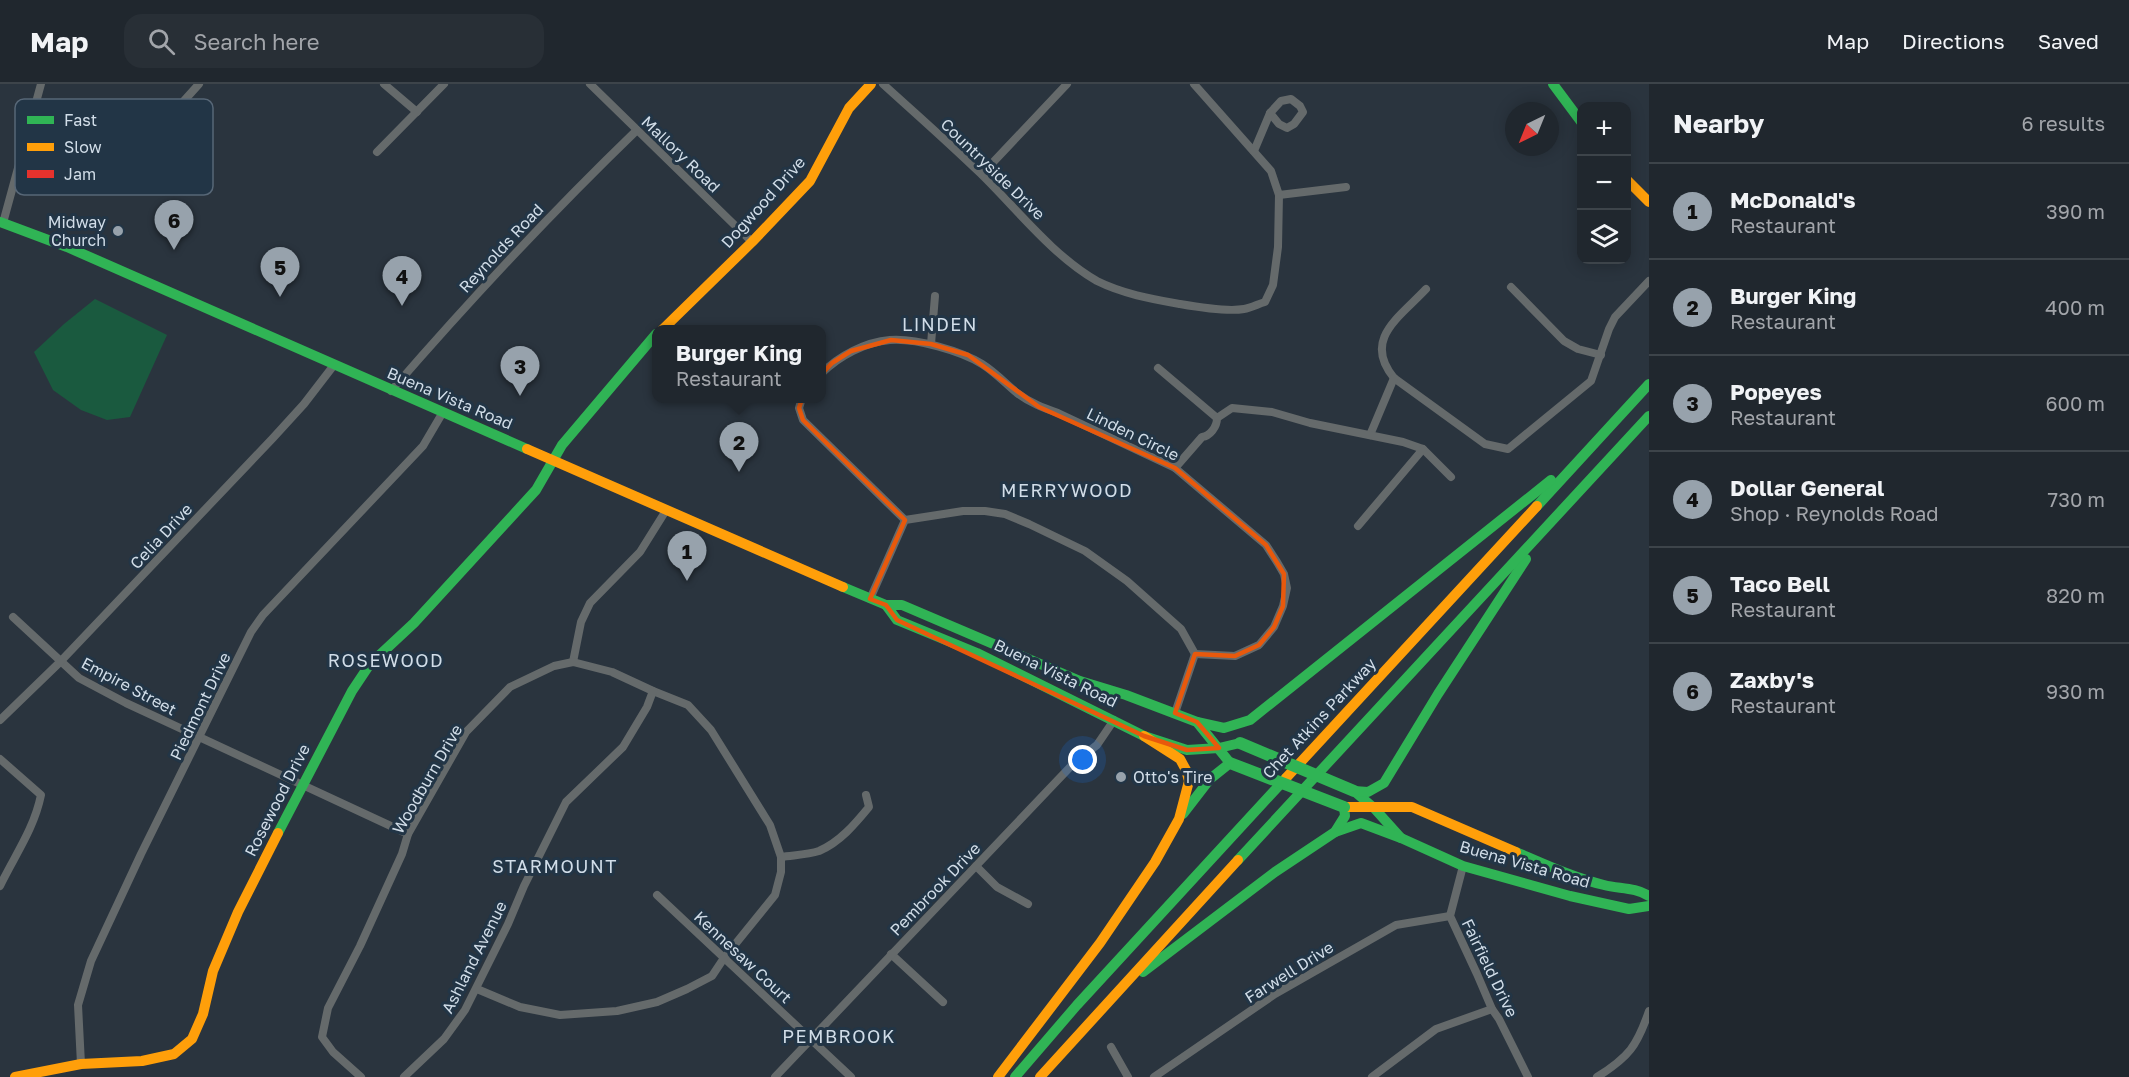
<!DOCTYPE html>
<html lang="en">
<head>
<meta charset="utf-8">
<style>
	body { margin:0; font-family:"Golos Text",sans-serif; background:#282f36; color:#f1f3f6 }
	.controls { position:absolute; right:18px; top:18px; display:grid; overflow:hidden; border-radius:12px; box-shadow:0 3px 15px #0003 }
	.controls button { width:54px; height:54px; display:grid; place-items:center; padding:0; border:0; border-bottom:2px solid #3d444a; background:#20272e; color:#f1f3f6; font:30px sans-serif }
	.compass { position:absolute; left:1505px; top:18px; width:54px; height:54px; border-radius:50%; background:#20272e; box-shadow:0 3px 15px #0003; rotate:223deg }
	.you { position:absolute; left:1083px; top:676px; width:21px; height:21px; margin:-15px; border:4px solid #fff; border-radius:50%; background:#1a73e8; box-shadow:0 0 0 9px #1a73e833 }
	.badge { display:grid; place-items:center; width:39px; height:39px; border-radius:50%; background:#97a2ac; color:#111; font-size:20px; font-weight:700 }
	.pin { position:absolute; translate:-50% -50px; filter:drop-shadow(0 2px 3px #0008) }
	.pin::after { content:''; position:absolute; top:32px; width:21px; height:18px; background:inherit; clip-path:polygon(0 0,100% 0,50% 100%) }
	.popup { position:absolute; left:652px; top:241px; width:174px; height:78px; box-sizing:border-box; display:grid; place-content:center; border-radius:12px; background:#20272e; filter:drop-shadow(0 2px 4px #0005); font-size:20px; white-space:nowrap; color:#a2a5aa }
	.popup b { font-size:22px; color:#f1f3f6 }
	.popup::after { content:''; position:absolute; left:50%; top:100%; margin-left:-12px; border:12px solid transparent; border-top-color:#20272e }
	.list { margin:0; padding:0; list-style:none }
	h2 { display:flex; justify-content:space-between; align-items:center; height:78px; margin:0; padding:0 24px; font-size:26px }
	h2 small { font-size:20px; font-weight:400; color:#a2a5aa }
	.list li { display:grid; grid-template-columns:39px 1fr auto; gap:18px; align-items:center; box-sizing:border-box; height:96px; padding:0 24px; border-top:2px solid #3d444a }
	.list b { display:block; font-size:22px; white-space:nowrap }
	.list p { margin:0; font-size:20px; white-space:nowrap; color:#a2a5aa }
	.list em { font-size:20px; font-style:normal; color:#a2a5aa }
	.icon { flex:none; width:33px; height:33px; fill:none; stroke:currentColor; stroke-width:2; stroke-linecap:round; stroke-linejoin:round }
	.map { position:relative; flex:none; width:1649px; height:993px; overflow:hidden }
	header { display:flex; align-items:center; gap:36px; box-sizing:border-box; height:84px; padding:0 30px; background:#20272e; border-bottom:2px solid #3d444a }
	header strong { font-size:28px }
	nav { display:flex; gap:33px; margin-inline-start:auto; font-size:21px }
	.search { width:420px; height:54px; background:#282f36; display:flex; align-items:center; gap:15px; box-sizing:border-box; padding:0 21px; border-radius:18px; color:#a2a5aa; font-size:22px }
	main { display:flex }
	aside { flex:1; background:#20272e }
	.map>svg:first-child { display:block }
</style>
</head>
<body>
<header>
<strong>Map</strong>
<div class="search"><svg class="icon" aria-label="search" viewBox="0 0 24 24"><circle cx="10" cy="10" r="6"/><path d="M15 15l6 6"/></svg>Search here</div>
<nav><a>Map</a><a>Directions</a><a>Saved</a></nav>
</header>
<main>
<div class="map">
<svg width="1649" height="993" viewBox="0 0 1649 993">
	<rect width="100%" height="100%" fill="#2a343e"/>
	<polygon fill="#1a5a3f" points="95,215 167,251 130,333 107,336 81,326 53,306 34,268 64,240"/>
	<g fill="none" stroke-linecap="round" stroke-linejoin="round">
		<g stroke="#656a6b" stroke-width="8">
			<polyline points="384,0 417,28"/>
			<polyline points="590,0 752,158"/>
			<path d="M883 0C916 30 949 59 980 89 1016 124 1053 172 1097 197 1123 210 1152 215 1180 220 1197 223 1227 228 1244 225 1251 224 1258 220 1265 218L1273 201 1278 163 1279 111 1271 87 1194 0"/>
			<polygon points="1291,15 1300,22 1303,28 1294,40 1287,44 1279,40 1270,29 1281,17"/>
			<polyline points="35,20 76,42 111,56 134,60 155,49 199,0"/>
			<polyline points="1254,67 1270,29"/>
			<polyline points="377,68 444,0"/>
			<polyline points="982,90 1067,0"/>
			<polyline points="1279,111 1346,103"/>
			<polyline points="3,139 41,0"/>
			<polyline points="1511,203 1564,257 1578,265 1601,271"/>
			<path d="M1426 205C1400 233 1362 255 1394 294L1485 360 1508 365 1591 297 1609 245 1615 233 1649 197"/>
			<polyline points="931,260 935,212"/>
			<polyline points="1158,284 1217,334"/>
			<path d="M822 289C839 272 865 258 890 256 916 254 961 267 982 280 995 288 1006 300 1017 309 1030 319 1044 324 1058 329L1175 384 1266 461 1277 478 1284 490 1287 504 1283 522 1274 543 1259 561 1235 572 1195 570"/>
			<path d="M391 307C470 216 551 129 637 46"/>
			<polyline points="802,314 799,324 803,336 905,436"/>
			<polyline points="1370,351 1394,294"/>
			<path d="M1175 384 1202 353C1210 352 1217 343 1217 334L1232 324 1272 328 1310 339 1403 358 1423 365 1451 393"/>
			<polyline points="1358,442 1423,365"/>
			<polyline points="870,515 905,436 963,427 985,427 1005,430 1029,440 1085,467 1127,497 1181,545 1195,570"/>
			<polyline points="13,533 79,594 126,619 408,750"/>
			<polyline points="573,578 581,538 590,519 640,468 665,428"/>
			<polyline points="1175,629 1195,570"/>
			<polyline points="0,636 60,578 273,354 304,320 334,281"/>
			<path d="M0 675 41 711C34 745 15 771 0 802"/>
			<path d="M781 773C793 771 807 771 819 767 840 758 855 740 869 723L866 711"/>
			<polyline points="976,782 997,803 1028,820"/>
			<polyline points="1463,782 1450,832 1477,890 1492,925 1499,935 1528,993"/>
			<polyline points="657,811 851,993"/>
			<polyline points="891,870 943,918"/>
			<polyline points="1111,963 1128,993"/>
			<polyline points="81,980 78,921 91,877 141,770 251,548 263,531 423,362 443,328"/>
			<polyline points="361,993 333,968 322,953 328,924 360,862 402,770 408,750 466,648 510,603 554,582 573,578 612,588 653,607 688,621 711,646 770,741 781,773 781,788 775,811 724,874 712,892 687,905 657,918 617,927 560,931 520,923 477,905"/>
			<polyline points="404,993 444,955 465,926 508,840 524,802 566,718 623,663 647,623 653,607"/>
			<polyline points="775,993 1073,680 1097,661 1114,636"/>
			<polyline points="1154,993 1275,910 1396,841 1450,832"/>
			<polyline points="1372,993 1436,945 1492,925"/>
			<path d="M1597 993C1629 973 1637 962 1649 927"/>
		</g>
		<g stroke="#30b455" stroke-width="10">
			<polyline points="1553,0 1582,39"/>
			<polyline points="0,138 67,163 527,365"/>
			<polyline points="1537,422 1649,300"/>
			<polyline points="843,503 886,521 902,521 1080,597 1126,611 1197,638 1230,679"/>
			<polyline points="886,521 897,536 977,569 1144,652 1187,666 1219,664 1240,659"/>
			<polyline points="1197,638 1224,644 1250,636 1551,396"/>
			<polyline points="1354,707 1374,724 1401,754 1463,782 1570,812 1629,825 1649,822"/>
			<polyline points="1354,707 1368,708 1384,699 1438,610 1526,475"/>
			<polyline points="1183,730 1210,695 1230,679"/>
			<polyline points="1335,748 1361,739 1401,754"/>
			<polyline points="278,749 352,607 370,580 414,539 536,406 562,361 656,250"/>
			<path d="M1516 768C1544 780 1574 794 1604 801 1619 805 1635 803 1649 812"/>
			<polyline points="1238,776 1649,332"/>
			<polyline points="1143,888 1275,788 1335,748 1345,732 1344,723"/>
			<polyline points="1015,993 1077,921 1286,694"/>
		</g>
		<g stroke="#ff9f0a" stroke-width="10">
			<polyline points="1626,95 1649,118"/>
			<polyline points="662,246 752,158 810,97 849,24 871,0"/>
			<polyline points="527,365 843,503"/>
			<polyline points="1286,694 1537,422"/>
			<polyline points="1344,723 1412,723 1516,768"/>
			<polyline points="15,993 81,980 142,977 174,970 192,955 203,930 213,887 238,828 278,749"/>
			<polyline points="998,993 1100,859 1155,778 1179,735 1189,697 1186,686 1180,675 1144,652"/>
			<polyline points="1040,993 1238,776"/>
		</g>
		<g stroke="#30b455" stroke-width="12">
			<polyline points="1240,659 1354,707"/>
			<polyline points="1230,679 1344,723"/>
		</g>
	</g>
	<path fill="none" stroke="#e8590c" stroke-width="4.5" stroke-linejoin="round" d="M891 256 931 260 968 271 1039 323 1175 384 1266 461 1284 490 1283 522 1274 543 1259 561 1235 572 1195 570 1175 629 1197 638 1219 664 1187 666 1144 652 897 536 886 521 870 515 905 436 803 336 799 324 804 309 832 279 851 267Z"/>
	<g fill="#97a2ac" stroke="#223546" stroke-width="2">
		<circle cx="118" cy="147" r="6"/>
		<circle cx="1121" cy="693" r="6"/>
	</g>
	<g text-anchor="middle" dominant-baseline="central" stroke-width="6" stroke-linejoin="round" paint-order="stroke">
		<g font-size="16" fill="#d1dde8" stroke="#223546">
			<text transform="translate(681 70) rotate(44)">Mallory Road</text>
			<text transform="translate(993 85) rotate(44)">Countryside Drive</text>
			<text transform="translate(763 118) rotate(-48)">Dogwood Drive</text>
			<text transform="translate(501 164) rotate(-47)">Reynolds Road</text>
			<text transform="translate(450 314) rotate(23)">Buena Vista Road</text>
			<text transform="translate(1133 350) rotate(26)">Linden Circle</text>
			<text transform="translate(161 452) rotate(-47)">Celia Drive</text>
			<text transform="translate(1056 589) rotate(26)">Buena Vista Road</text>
			<text transform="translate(129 602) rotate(28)">Empire Street</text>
			<text transform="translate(200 622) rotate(-64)">Piedmont Drive</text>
			<text transform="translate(1319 634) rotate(-47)">Chet Atkins Parkway</text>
			<text transform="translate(427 695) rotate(-60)">Woodburn Drive</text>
			<text transform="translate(277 716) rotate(-63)">Rosewood Drive</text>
			<text transform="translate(1525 780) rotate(16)">Buena Vista Road</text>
			<text transform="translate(935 805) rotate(-46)">Pembrook Drive</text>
			<text transform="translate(474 873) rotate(-63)">Ashland Avenue</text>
			<text transform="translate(743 873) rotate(43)">Kennesaw Court</text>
			<text transform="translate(1490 884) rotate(64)">Fairfield Drive</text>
			<text transform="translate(1289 888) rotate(-32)">Farwell Drive</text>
		</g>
		<g font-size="16" fill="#d1dde8" stroke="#223546" text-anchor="end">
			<text x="106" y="138">Midway<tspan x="106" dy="18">Church</tspan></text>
			<text x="1133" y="693" text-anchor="start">Otto's Tire</text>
		</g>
		<g font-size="18" letter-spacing="1.5" fill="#d1dde8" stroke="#223546">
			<text x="940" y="240">LINDEN</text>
			<text x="1067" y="406">MERRYWOOD</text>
			<text x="386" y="576">ROSEWOOD</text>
			<text x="555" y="782">STARMOUNT</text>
			<text x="839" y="952">PEMBROOK</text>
		</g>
	</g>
	<rect x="15" y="15" width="198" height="96" rx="9" fill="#223546" stroke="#576777" stroke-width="1.5"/>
	<rect x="27" y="32" width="27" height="8" fill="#30b455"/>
	<rect x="27" y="59" width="27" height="8" fill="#ff9f0a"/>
	<rect x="27" y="86" width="27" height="8" fill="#e5322d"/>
	<g font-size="16" fill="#d1dde8">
		<text x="64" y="42">Fast</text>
		<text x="64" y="69">Slow</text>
		<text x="64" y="96">Jam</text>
	</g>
</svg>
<div class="controls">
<button>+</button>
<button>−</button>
<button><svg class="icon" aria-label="layers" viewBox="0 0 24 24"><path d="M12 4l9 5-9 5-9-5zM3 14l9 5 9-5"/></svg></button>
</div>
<svg class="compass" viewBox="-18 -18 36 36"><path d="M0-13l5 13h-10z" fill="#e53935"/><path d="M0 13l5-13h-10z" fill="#a2a5aa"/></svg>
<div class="you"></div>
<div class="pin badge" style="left:687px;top:497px">1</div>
<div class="pin badge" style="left:739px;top:388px">2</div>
<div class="popup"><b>Burger King</b>Restaurant</div>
<div class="pin badge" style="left:520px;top:312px">3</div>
<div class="pin badge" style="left:402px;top:222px">4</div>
<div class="pin badge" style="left:280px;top:213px">5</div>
<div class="pin badge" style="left:174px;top:166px">6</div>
</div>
<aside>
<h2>Nearby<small>6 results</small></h2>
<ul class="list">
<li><span class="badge">1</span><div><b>McDonald's</b><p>Restaurant</p></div><em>390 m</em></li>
<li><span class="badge">2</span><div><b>Burger King</b><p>Restaurant</p></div><em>400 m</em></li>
<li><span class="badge">3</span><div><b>Popeyes</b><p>Restaurant</p></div><em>600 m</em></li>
<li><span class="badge">4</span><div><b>Dollar General</b><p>Shop · Reynolds Road</p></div><em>730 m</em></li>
<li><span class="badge">5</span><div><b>Taco Bell</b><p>Restaurant</p></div><em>820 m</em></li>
<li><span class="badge">6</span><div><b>Zaxby's</b><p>Restaurant</p></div><em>930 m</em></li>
</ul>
</aside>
</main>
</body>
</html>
